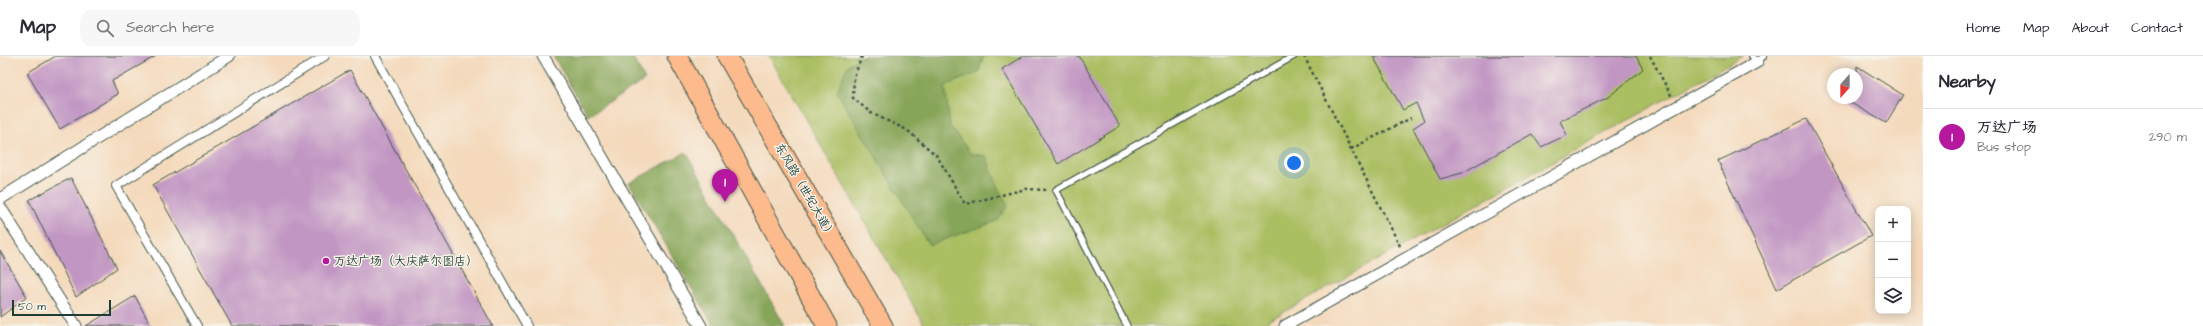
<!DOCTYPE html>
<html lang="en">
<head>
<meta charset="utf-8">
<style>
	body { margin:0; font-family:"Architects Daughter","LXGW WenKai TC",sans-serif; background:#f7f7f7; color:#2b2b33 }
	.controls { position:absolute; right:12px; bottom:12px; display:grid; overflow:hidden; border-radius:8px; box-shadow:0 2px 10px #0003 }
	.controls button { width:36px; height:36px; display:grid; place-items:center; padding:0; border:0; border-bottom:1px solid #e1e1e2; background:#fff; color:#2b2b33; font:20px sans-serif }
	.compass { position:absolute; left:1827px; top:12px; width:36px; height:36px; border-radius:50%; background:#fff; box-shadow:0 2px 10px #0003; rotate:201deg }
	.scale { position:absolute; left:12px; bottom:10px; width:99px; box-sizing:border-box; padding-left:4px; border:2px solid #1f3d34; border-top:0; font-size:11px; line-height:14px; white-space:nowrap; color:#1f3d34; -webkit-text-stroke:3px #f7f3e8; paint-order:stroke }
	.you { position:absolute; left:1294px; top:107px; width:14px; height:14px; margin:-10px; border:3px solid #fff; border-radius:50%; background:#1a73e8; box-shadow:0 0 0 6px #1a73e833 }
	.badge { display:grid; place-items:center; width:26px; height:26px; border-radius:50%; background:#b5179e; color:#fff; font-size:13px; font-weight:700 }
	.pin { position:absolute; translate:-50% -33px; filter:drop-shadow(0 1px 2px #0008) }
	.pin::after { content:''; position:absolute; top:21px; width:14px; height:12px; background:inherit; clip-path:polygon(0 0,100% 0,50% 100%) }
	.list { margin:0; padding:0; list-style:none }
	h2 { display:flex; justify-content:space-between; align-items:center; height:52px; margin:0; padding:0 16px; font-size:17px }
	h2 small { font-size:13px; font-weight:400; color:#7c7c81 }
	.list li { display:grid; grid-template-columns:26px 1fr auto; gap:12px; align-items:center; box-sizing:border-box; height:56px; padding:0 16px; border-top:1px solid #e1e1e2 }
	.list b { display:block; font-size:15px; white-space:nowrap }
	.list p { margin:0; font-size:13px; white-space:nowrap; color:#7c7c81 }
	.list em { font-size:13px; font-style:normal; color:#7c7c81 }
	.icon { flex:none; width:22px; height:22px; fill:none; stroke:currentColor; stroke-width:2; stroke-linecap:round; stroke-linejoin:round }
	.map { position:relative; flex:none; width:1923px; height:270px; overflow:hidden }
	header { display:flex; align-items:center; gap:24px; box-sizing:border-box; height:56px; padding:0 20px; background:#fff; border-bottom:1px solid #e1e1e2 }
	header strong { font-size:19px }
	nav { display:flex; gap:22px; margin-inline-start:auto; font-size:14px }
	.search { width:280px; height:36px; background:#f7f7f7; display:flex; align-items:center; gap:10px; box-sizing:border-box; padding:0 14px; border-radius:12px; color:#7c7c81; font-size:15px }
	main { display:flex }
	aside { flex:1; background:#fff }
	.map>svg:first-child { display:block }
</style>
</head>
<body>
<header>
<strong>Map</strong>
<div class="search"><svg class="icon" aria-label="search" viewBox="0 0 24 24"><circle cx="10" cy="10" r="6"/><path d="M15 15l6 6"/></svg>Search here</div>
<nav><a>Home</a><a>Map</a><a>About</a><a>Contact</a></nav>
</header>
<main>
<div class="map">
<svg width="1923" height="270" viewBox="0 0 1923 270">
	<rect width="100%" height="100%" fill="#f7f3e8"/>
	<filter id="ink" filterUnits="userSpaceOnUse"><feTurbulence type="fractalNoise" baseFrequency=".025" numOctaves="2"/><feDisplacementMap in="SourceGraphic" scale="8" xChannelSelector="R" yChannelSelector="G"/><feConvolveMatrix kernelMatrix="1 2 1 2 8 2 1 2 1" color-interpolation-filters="sRGB"/></filter>
	<filter id="wash" filterUnits="userSpaceOnUse"><feTurbulence type="fractalNoise" baseFrequency=".012" numOctaves="4" result="noise"/><feDisplacementMap in="SourceGraphic" scale="16" xChannelSelector="R" yChannelSelector="G"/><feGaussianBlur stdDeviation="0.9" result="paint"/><feColorMatrix in="noise" values="0 0 0 0 0 0 0 0 0 0 0 0 0 0 0 0 0 1.4 0 .05"/><feComposite in="paint" operator="in"/></filter>
	<g filter="url(#wash)">
		<rect width="100%" height="100%" fill="#f4d9bb"/>
		<polygon fill="#aabe62" stroke="#647e4b" points="769,0 1743,0 1259,270 925,270"/>
		<g fill="#87a558" stroke="#537146">
			<polygon points="553,0 632,0 645,24 588,60"/>
			<polygon points="864,0 987,0 983,1 979,16 945,30 950,70 971,98 986,100 999,134 1008,149 997,165 929,189 837,36 848,9"/>
			<polygon points="686,96 785,270 714,270 629,127"/>
		</g>
		<g id="blocks">
			<g fill="#c196c3">
				<polygon points="56,0 156,0 112,25 118,38 60,73 27,17"/>
				<polygon points="1023,0 1079,0 1120,70 1058,108 1002,13"/>
				<polygon points="1373,0 1636,0 1643,13 1608,41 1560,65 1567,79 1541,91 1532,78 1462,117 1440,123 1413,72 1424,65 1416,47 1403,54"/>
				<polygon points="1857,10 1903,39 1886,67 1842,42 1857,42"/>
				<polygon points="350,14 420,139 493,270 232,270 153,129"/>
				<polygon points="1806,63 1871,180 1777,233 1718,105"/>
				<polygon points="71,122 117,212 76,241 29,144"/>
				<polygon points="0,195 27,241 0,261"/>
				<polygon points="135,240 151,270 86,270"/>
			</g>
		</g>
	</g>
	<g filter="url(#ink)">
		<use href="#blocks" fill-opacity="0" stroke="#3f5448" stroke-width="1"/>
		<g fill="none" stroke-linecap="round" stroke-linejoin="round">
			<g stroke="#3f5448" stroke-width="8">
				<g id="service">
					<polyline points="1752,0 1757,6 1764,0"/>
					<polyline points="1127,270 1056,134 1294,0"/>
				</g>
			</g>
			<g stroke="#3f5448" stroke-width="10">
				<g id="pedestrian">
					<polyline points="375,0 527,270"/>
					<polyline points="197,270 116,130 325,0"/>
				</g>
			</g>
			<g stroke="#3f5448" stroke-width="13">
				<g id="minor">
					<polyline points="543,0 701,270"/>
					<polyline points="0,143 229,0"/>
					<polyline points="0,151 76,270"/>
					<polyline points="1285,270 1757,6"/>
				</g>
			</g>
			<g stroke="#3f5448" stroke-width="21">
				<g id="trunk">
					<polyline points="677,0 827,270"/>
					<polyline points="727,0 883,270"/>
				</g>
			</g>
			<g stroke="#3f5448" stroke-width="2.5" stroke-dasharray="3 3" stroke-linecap="butt">
				<polyline points="862,0 854,21 853,42 871,57 907,74 937,100 965,148 1026,133 1048,134"/>
				<polyline points="1304,0 1401,192"/>
				<polyline points="1650,0 1672,41"/>
				<polyline points="1351,93 1411,62"/>
			</g>
			<use href="#service" stroke="#fff" stroke-width="5.5"/>
			<use href="#pedestrian" stroke="#fff" stroke-width="8"/>
			<use href="#minor" stroke="#fff" stroke-width="11"/>
			<use href="#trunk" stroke="#fcba8d" stroke-width="19"/>
		</g>
	</g>
	<circle fill="#b5179e" stroke="#f7f3e8" stroke-width="1.5" cx="326" cy="205" r="4"/>
	<g text-anchor="middle" dominant-baseline="central" stroke-width="3" stroke-linejoin="round" paint-order="stroke">
		<g font-size="12" fill="#1f3d34" stroke="#f7f3e8">
			<text transform="translate(805 135) rotate(60)">东风路（世纪大道）</text>
		</g>
		<g font-size="12" fill="#1f3d34" stroke="#f7f3e8" text-anchor="start">
			<text x="334" y="205">万达广场（大庆萨尔图店）</text>
		</g>
	</g>
</svg>
<div class="controls">
<button>+</button>
<button>−</button>
<button><svg class="icon" aria-label="layers" viewBox="0 0 24 24"><path d="M12 4l9 5-9 5-9-5zM3 14l9 5 9-5"/></svg></button>
</div>
<svg class="compass" viewBox="-18 -18 36 36"><path d="M0-13l5 13h-10z" fill="#e53935"/><path d="M0 13l5-13h-10z" fill="#7c7c81"/></svg>
<div class="scale">50 m</div>
<div class="you"></div>
<div class="pin badge" style="left:725px;top:146px">1</div>
</div>
<aside>
<h2>Nearby<small></small></h2>
<ul class="list">
<li><span class="badge">1</span><div><b>万达广场</b><p>Bus stop</p></div><em>290 m</em></li>
</ul>
</aside>
</main>
</body>
</html>
